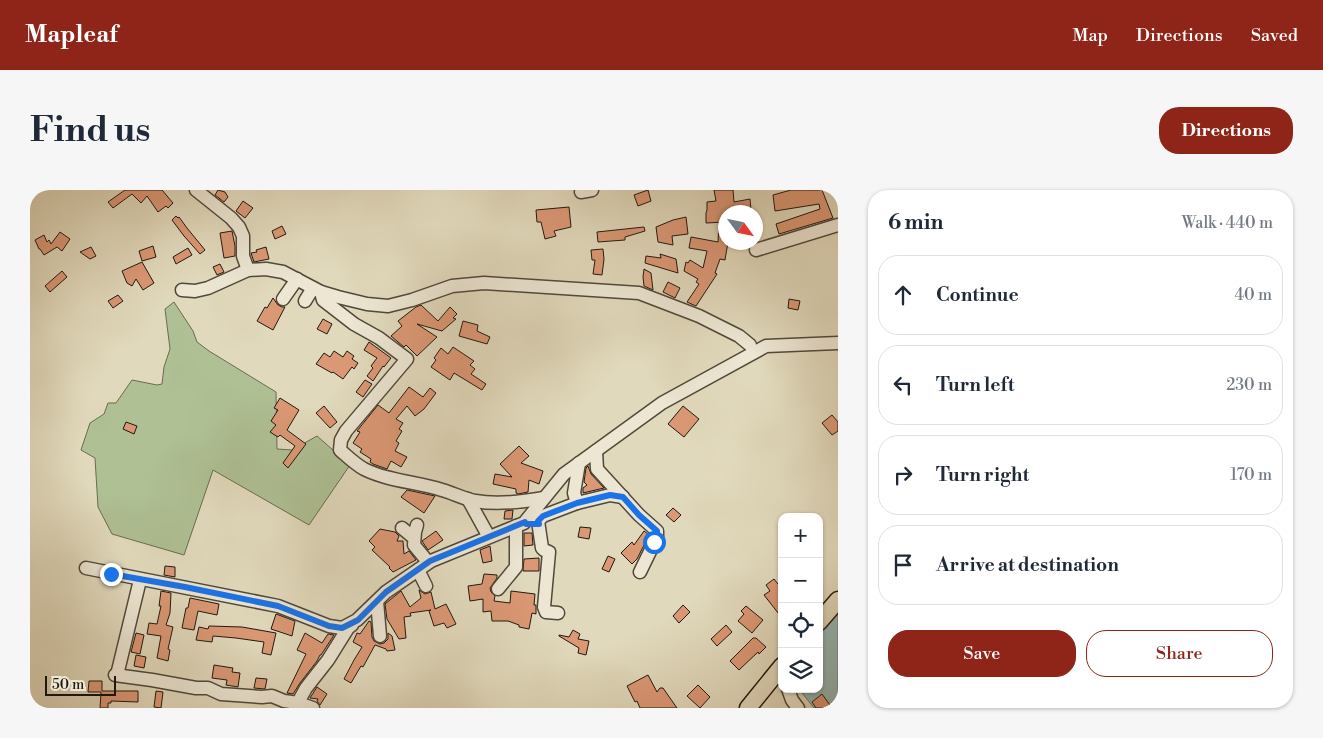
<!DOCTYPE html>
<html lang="en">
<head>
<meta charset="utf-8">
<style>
	body { margin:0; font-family:"Libre Bodoni",serif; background:#f6f6f7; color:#1f2937 }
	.controls { position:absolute; right:15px; bottom:15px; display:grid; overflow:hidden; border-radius:10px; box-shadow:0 1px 4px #0004 }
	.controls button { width:45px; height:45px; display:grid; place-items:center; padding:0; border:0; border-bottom:1px solid #e0e1e3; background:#fff; color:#1f2937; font:25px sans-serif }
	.compass { position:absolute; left:688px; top:15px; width:45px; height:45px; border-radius:50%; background:#fff; box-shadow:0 1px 4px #0004; rotate:123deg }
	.scale { position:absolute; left:15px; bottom:12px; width:71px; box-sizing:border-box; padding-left:5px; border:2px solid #21180f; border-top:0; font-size:14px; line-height:18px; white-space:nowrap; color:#21180f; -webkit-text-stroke:4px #ece6d3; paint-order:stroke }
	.stop { position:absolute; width:15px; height:15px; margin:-11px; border:4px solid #1a73e8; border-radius:50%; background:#fff }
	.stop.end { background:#1a73e8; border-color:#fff; box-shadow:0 1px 5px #0008 }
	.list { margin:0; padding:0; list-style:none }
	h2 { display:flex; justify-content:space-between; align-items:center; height:65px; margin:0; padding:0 20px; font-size:21px }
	h2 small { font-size:16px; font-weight:400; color:#747a83 }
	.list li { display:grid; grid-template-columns:32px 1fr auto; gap:15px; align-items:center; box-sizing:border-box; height:80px; margin:0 10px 10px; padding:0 10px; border:1px solid #e0e1e3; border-radius:20px }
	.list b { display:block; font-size:19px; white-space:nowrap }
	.list em { font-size:16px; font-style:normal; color:#747a83 }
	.actions { display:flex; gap:10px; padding:15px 20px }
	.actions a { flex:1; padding:11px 0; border:1px solid #8f2418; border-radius:20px; text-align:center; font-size:18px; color:#8f2418 }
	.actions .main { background:#8f2418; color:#fff }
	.icon { flex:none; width:28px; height:28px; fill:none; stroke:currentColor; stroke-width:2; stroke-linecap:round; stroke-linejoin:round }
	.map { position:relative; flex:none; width:808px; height:518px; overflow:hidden; border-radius:20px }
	header { display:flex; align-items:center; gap:30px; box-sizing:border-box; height:70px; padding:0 25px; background:#8f2418; color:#fff }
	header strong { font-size:24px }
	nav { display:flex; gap:28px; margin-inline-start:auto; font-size:18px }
	.intro { display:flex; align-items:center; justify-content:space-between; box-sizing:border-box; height:120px; padding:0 30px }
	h1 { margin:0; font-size:35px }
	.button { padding:12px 22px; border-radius:20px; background:#8f2418; color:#fff; font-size:18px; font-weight:700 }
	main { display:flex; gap:30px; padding:0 30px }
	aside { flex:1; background:#fff; border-radius:20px; box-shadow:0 1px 4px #0004 }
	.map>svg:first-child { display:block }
</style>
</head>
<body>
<header>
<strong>Mapleaf</strong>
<nav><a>Map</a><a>Directions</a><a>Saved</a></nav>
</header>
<div class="intro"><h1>Find us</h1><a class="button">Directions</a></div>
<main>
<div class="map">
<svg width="808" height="518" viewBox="0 0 808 518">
	<rect width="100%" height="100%" fill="#e1d9bc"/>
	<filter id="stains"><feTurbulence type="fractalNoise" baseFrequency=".004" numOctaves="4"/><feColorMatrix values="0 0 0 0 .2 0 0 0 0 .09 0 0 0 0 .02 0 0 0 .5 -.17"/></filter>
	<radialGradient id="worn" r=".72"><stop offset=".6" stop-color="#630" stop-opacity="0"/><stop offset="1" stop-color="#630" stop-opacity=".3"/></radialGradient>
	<polygon fill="#aec094" stroke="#686c52" points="144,112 163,141 167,152 179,161 246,202 247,259 262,260 287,246 320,275 279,335 183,280 154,365 82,344 68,317 65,268 51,260 60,233 74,224 78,213 86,213 102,190 127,195 132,194 134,177 140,159 135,119"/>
	<polygon fill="#96b9b8" stroke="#677974" points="808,415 808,518 784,518 769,499 789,499 789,435"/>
	<g fill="#db9875" stroke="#21180f">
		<polygon points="95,0 132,0 143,13 138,18 136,16 128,22 117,6 111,13 102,4 83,18 78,12"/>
		<polygon points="188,0 195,2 198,7 194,12 185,5"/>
		<polygon points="618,0 621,11 608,16 604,5"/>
		<polygon points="684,0 703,0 704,12 720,9 721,20 711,22 696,22 696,32 676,33 676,23 677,20 677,12 686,11"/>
		<polygon points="761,0 792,0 803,28 749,44 746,34 790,19 789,14 745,21 743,5"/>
		<polygon points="213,11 223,18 215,28 206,21"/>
		<polygon points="539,17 541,37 524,41 526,46 515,49 511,32 507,32 506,20"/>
		<polygon points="146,26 148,28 149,27 157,38 175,60 170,64 154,46 142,30"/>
		<polygon points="656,27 658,44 642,46 643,55 628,52 626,37 643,30"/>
		<polygon points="689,33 696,33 696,52 698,52 695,70 690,69 685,83 687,84 666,116 657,112 669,94 666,92 668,89 654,81 656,72 658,73 660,70 673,78 677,61 659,58 661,47 688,52"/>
		<polygon points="252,36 256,44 245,49 242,41"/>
		<polygon points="614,37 615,41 595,47 595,50 568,52 567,42"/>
		<polygon points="202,41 205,56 205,66 194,68 190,43"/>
		<polygon points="30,42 40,49 32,61 27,57 14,65 10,59 9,59 5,50 14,45 17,52 19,50 21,54"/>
		<polygon points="123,56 126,67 112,71 109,61"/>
		<polygon points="61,57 66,66 60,69 50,62"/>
		<polygon points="236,57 239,69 224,72 221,63 227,62 226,60"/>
		<polygon points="158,58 162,65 146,74 143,67"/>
		<polygon points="573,59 574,69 572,85 563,84 565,70 562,70 561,60"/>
		<polygon points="630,64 646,69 648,83 615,73 616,66 631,68"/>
		<polygon points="112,72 124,93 113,100 106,89 102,96 97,93 92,81"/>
		<polygon points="190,74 194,82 187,85 183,77"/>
		<polygon points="614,79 621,83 623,100 614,96 613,87"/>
		<polygon points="32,81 37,87 20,102 15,96"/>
		<polygon points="638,92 650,98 645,108 633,102"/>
		<polygon points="88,105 93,111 83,118 78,111"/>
		<polygon points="243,108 248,115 252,117 255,117 243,140 227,131 235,117 237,118"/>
		<polygon points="759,109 770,111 768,120 758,118"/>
		<polygon points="391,115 408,131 420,117 427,124 423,128 426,129 412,141 387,134 407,147 387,166 376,155 374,157 361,146 372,136 368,131 386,117"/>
		<polygon points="293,129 302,134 297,144 287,139"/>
		<polygon points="433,131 448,135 447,141 460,147 457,154 429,146"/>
		<polygon points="339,152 361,168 354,177 353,176 343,191 337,186 343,178 341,176 347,168 334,160"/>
		<polygon points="423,157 444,171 440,175 445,179 441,184 456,194 452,200 424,183 420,190 401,177 406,170 404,168 411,158 418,164"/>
		<polygon points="304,161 313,167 317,161 324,166 322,169 328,173 324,179 322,177 313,189 303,182 302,183 286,174 294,163 300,167"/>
		<polygon points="335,190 342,194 333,207 326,202"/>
		<polygon points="379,197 393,207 400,198 406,203 394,219 385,226 377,216 366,229 373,233 369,239 372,241 366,251 369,253 365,261 377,267 371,277 361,271 357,279 343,274 340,272 341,269 330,262 332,259 323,253 330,242 327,241 348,215 359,223"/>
		<polygon points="250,208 269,220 257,240 276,254 258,278 253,273 265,256 250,245 248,247 240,242 246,235 241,231 248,220 244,218"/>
		<polygon points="294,216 307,232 300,238 286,223"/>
		<polygon points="653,216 669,229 654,247 638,234"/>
		<polygon points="802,225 808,232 808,241 802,245 792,233"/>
		<polygon points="96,232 107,236 104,244 93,239"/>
		<polygon points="489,256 499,266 491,273 513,281 509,294 499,290 498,302 488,304 486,303 486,299 463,294 465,284 482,287 470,274"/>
		<polygon points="558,276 561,284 574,298 553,303 553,298 557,295 554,292 556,278"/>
		<polygon points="377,300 405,306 394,323 371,307"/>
		<polygon points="643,318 651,325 644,332 636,325"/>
		<polygon points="483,320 482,329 474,329 475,321"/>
		<polygon points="550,337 561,338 559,349 548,347"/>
		<polygon points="350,339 365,342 369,346 367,351 373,351 374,364 379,361 386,370 363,382 359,378 360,377 342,360 345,357 339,351"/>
		<polygon points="406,341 413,350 398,360 392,351"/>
		<polygon points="614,341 619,345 607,369 602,374 591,363 602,352 604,355"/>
		<polygon points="494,343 502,343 503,355 494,356"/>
		<polygon points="460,356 462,371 453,373 450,360"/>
		<polygon points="578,366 585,369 579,382 572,379"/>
		<polygon points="509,368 509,381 493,381 494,369"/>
		<polygon points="135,376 145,377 145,387 134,385"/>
		<polygon points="454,384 467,385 467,388 460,398 461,402 465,406 464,411 480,413 481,401 505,404 504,415 506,415 506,424 502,423 499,439 489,437 489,435 478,431 462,431 461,421 453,422 453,409 440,411 438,396 452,394"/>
		<polygon points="744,389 752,399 752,428 734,405 740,401 736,395"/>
		<polygon points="389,400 395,404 401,402 405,419 416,414 426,434 417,438 414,433 404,436 399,421 401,420 380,423 381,426 374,427 376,448 369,449 357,429 355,414 371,401 380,417 391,408"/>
		<polygon points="131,401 141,403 140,423 136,435 143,437 138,459 140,460 138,471 127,468 131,446 117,444 119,433 127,434 131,416 129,416"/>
		<polygon points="160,408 189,414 187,425 168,421 164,440 152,438 156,418 158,418"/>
		<polygon points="653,415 660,422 649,433 643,426"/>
		<polygon points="716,416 733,430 722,443 708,431 714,424 711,421"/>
		<polygon points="246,424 265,431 262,446 241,439"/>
		<polygon points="339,431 341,432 342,447 344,451 350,454 354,453 358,449 358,443 362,446 365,460 357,461 356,459 345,455 333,477 331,476 321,493 314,489 324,470 332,457 323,452 327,443 330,444"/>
		<polygon points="696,435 702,442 687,456 681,449"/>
		<polygon points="179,436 212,437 246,443 241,465 232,463 234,452 206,448 183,446 182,452 166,450 169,437 178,439"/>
		<polygon points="543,440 550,444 548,449 559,451 556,465 548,463 549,458 529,446 529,445 539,447"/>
		<polygon points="106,443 114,445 110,464 101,462"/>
		<polygon points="275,443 292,453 298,444 304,445 291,465 290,465 287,471 270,493 263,504 257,503 276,464 267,460"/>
		<polygon points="723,448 726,448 736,457 729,464 728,462 709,480 700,471"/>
		<polygon points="106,465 116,467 114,478 104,476"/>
		<polygon points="184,475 203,478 202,482 210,483 208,497 196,495 197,490 182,488"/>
		<polygon points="618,485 627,502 630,498 633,498 647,518 610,518 607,511 605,512 597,496"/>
		<polygon points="226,488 237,489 235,499 224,498"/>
		<polygon points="59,491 72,491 72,501 108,501 108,512 81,511 81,513 78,513 78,518 70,518 71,502 58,502"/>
		<polygon points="668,495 680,507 670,518 657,506"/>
		<polygon points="287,497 297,504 290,515 287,511 288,509 280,508"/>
		<polygon points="126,501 133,502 131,518 124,517"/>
		<polygon points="792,504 802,518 786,518 782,512"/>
	</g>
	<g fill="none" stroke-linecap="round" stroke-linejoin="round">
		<g stroke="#51483a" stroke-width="15">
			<g id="minor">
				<polyline points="166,0 201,28 209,37 213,46 213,66 218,80"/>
				<polyline points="551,2 562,0"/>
				<polyline points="726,60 808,35"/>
				<polyline points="152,100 165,101 178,98 218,80 236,79 253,82 291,102 308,107 337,114 358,116 382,110 422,96 454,93 609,103 669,126 709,146 720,155"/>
				<path d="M291 102 293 110 324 134 349 148 377 169 316 241 311 250 310 260C318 267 325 274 334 279 358 291 387 292 412 300 423 303 434 309 445 311 468 315 492 312 514 308"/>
				<polyline points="253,109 267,89"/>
				<polyline points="275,111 283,98"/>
				<polyline points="566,261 567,279 609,325 627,341 627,347 610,382"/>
				<polyline points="549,273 544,303 547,313 580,305 593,307"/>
				<polyline points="438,309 459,347"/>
				<polyline points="387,335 385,342 384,355 398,372"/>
				<polyline points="372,338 384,348"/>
				<polyline points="56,378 248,416 299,436 312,438 327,430 356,402 401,371 494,333 534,284 632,213 736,156 808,153"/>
				<polyline points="388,380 396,396"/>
				<polyline points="468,399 486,377 486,336"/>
				<polyline points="347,411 350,446"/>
				<polyline points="528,423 516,422 514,417 519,362 514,360 512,358 508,331 513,326 547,313"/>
				<polyline points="85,485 122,490 166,498 178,498 191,504 232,507 242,506 254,511 268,513 283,518"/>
				<polyline points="87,485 110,390"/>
				<polyline points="758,499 762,510 768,518"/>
				<polyline points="265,518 276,498 298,470 318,438 322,435"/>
			</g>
		</g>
		<g stroke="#21180f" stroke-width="19">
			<g id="major">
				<polyline points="789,432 808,410"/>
				<polyline points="718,518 752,476"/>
			</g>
		</g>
		<use href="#minor" stroke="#ece6d3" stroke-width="12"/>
		<use href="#major" stroke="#e1d9bc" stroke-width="16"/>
	</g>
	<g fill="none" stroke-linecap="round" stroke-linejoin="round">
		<polyline stroke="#1a73e8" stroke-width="6" points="81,384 155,397 248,416 299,436 312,438 328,430 356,402 400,371 495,332 496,334 509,334 508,331 513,326 547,313 580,305 593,307 609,325 627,341 627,347 624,352"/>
	</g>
	<rect width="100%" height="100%" filter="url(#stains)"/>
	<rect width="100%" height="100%" fill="url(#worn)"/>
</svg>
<div class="controls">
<button>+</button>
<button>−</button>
<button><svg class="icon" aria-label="locate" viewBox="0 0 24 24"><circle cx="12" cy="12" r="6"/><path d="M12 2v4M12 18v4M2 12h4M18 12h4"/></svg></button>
<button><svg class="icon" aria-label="layers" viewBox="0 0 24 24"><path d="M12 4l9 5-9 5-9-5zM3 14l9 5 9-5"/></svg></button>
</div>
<svg class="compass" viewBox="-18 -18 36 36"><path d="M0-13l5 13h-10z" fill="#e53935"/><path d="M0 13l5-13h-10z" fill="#747a83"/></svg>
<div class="scale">50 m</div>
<div class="stop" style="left:624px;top:352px"></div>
<div class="stop end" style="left:81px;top:384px"></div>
</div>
<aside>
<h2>6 min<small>Walk · 440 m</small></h2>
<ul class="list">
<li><svg class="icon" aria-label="ahead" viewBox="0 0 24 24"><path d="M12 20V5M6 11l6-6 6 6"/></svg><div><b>Continue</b></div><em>40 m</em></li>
<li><svg class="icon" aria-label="left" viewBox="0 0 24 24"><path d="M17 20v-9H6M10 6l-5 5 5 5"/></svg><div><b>Turn left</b></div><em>230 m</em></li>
<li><svg class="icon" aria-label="right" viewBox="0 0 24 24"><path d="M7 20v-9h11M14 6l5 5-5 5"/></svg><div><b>Turn right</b></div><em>170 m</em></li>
<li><svg class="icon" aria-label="arrive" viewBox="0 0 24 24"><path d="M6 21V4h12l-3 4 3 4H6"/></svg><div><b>Arrive at destination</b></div></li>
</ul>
<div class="actions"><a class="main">Save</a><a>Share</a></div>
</aside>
</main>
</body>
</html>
